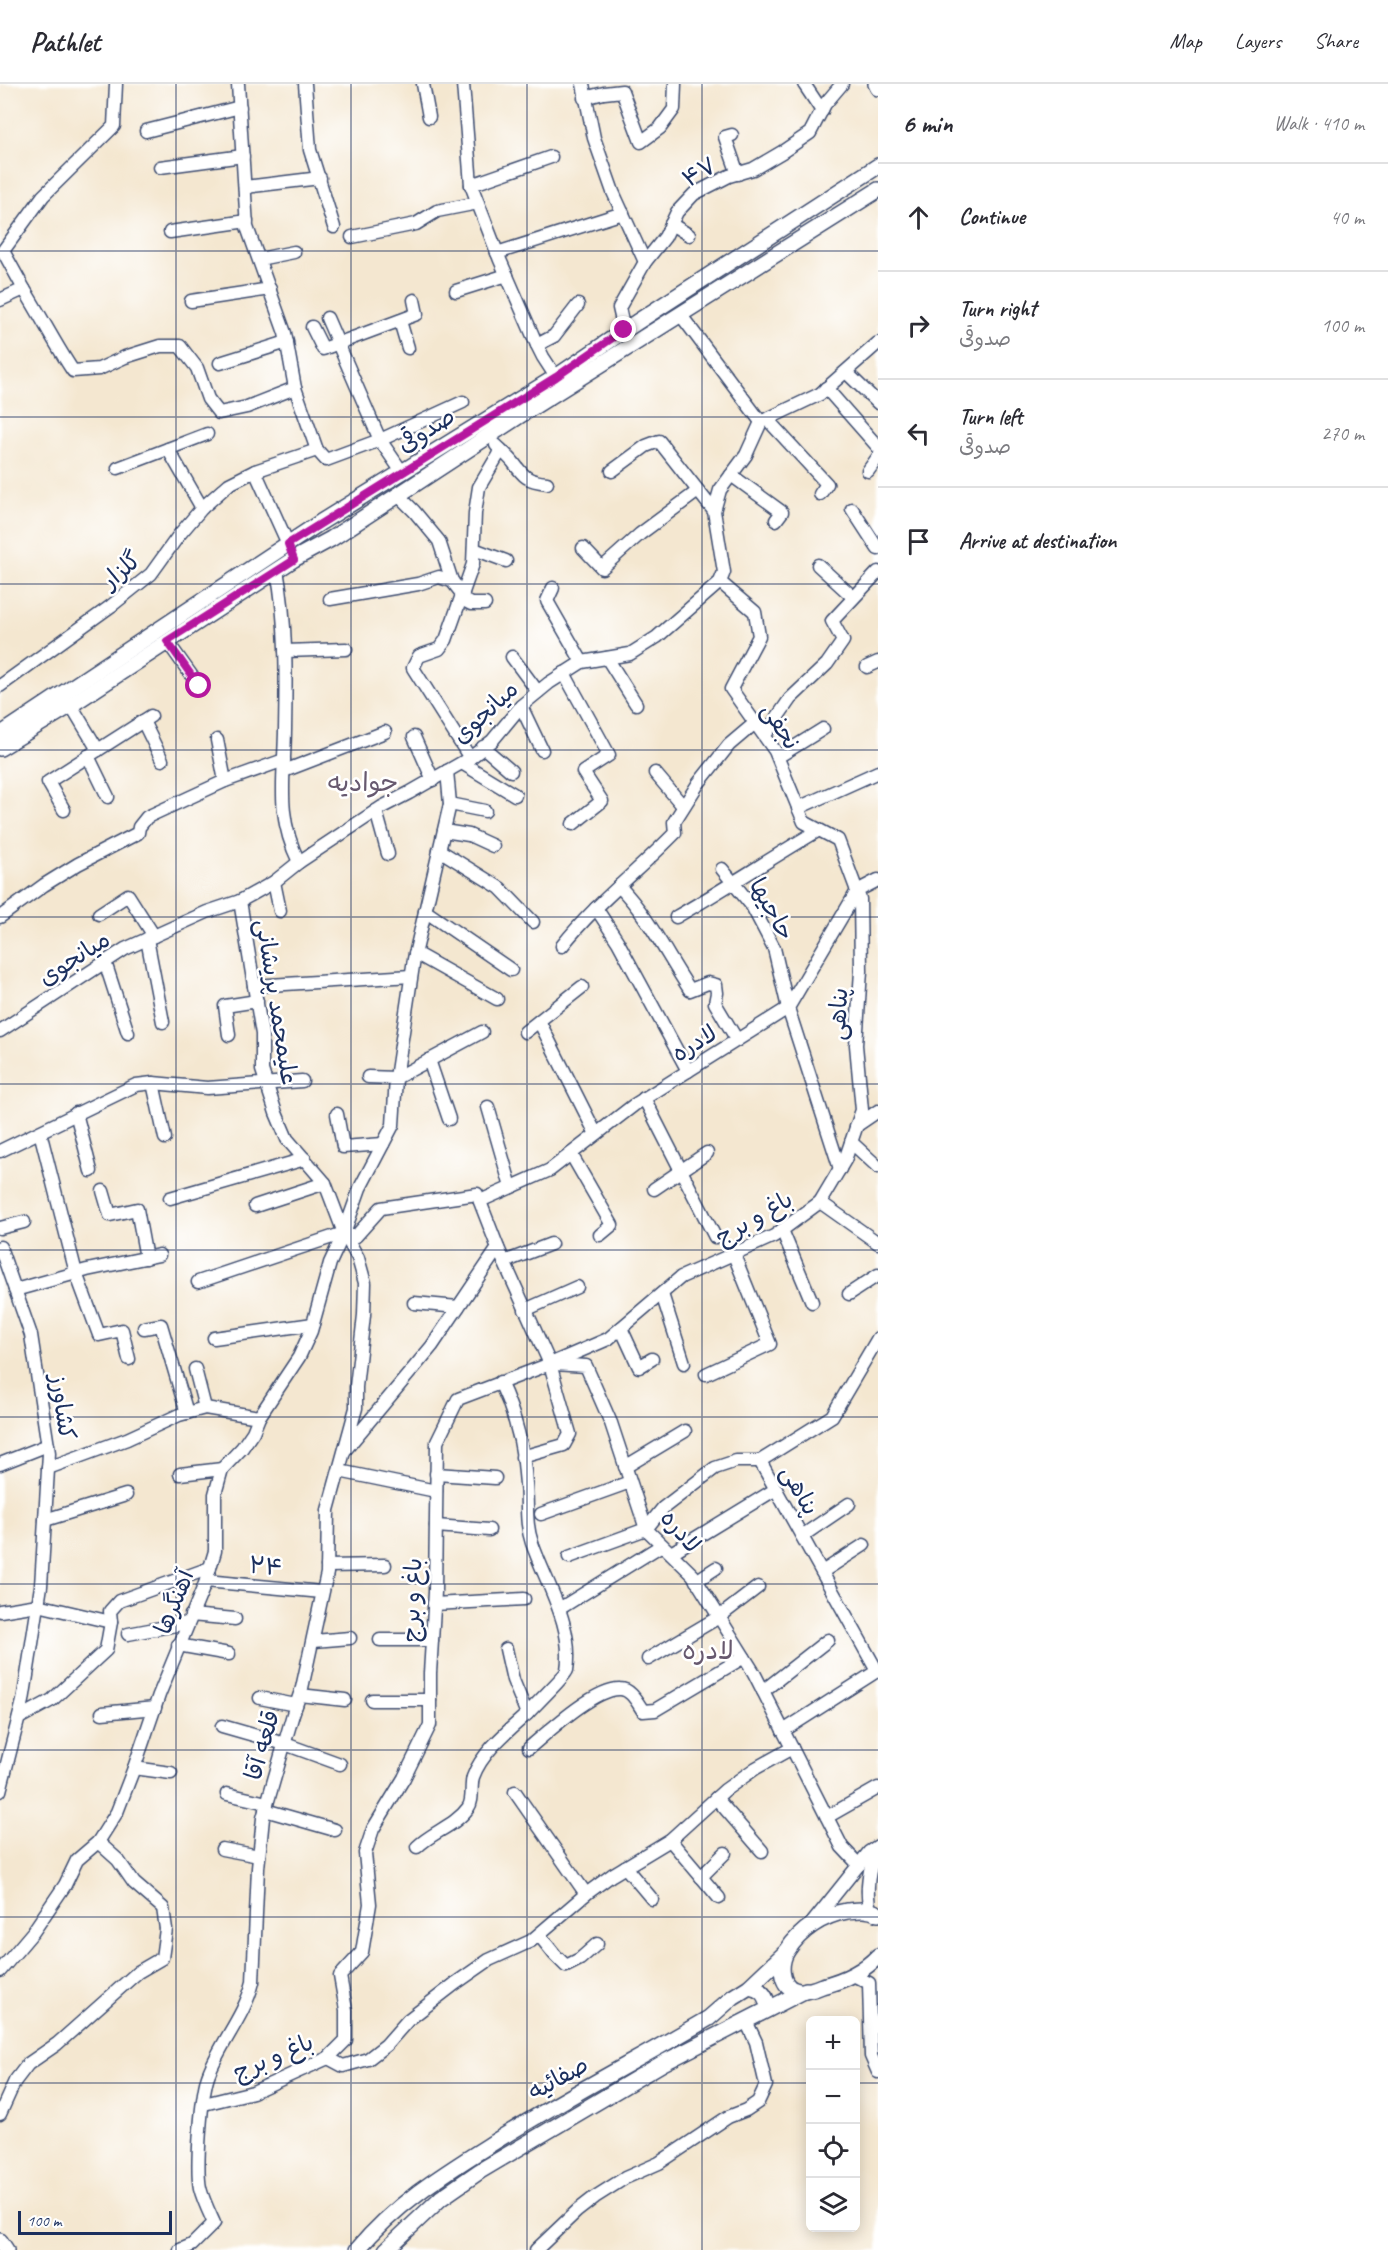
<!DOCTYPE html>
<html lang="en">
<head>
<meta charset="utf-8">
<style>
	body { margin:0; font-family:Caveat,"Playpen Sans Arabic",sans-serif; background:#f2f2f3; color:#2b2b33 }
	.controls { position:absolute; right:18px; bottom:18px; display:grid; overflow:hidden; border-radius:9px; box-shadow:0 3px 15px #0003 }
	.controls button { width:54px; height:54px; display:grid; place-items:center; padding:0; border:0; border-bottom:2px solid #e1e1e2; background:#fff; color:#2b2b33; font:30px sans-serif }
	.scale { position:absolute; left:18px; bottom:15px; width:154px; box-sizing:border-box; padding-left:6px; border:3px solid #1b2f5e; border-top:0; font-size:16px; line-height:21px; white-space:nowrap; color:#1b2f5e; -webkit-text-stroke:4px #fff; paint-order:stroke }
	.stop { position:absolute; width:18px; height:18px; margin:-14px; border:4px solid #b5179e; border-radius:50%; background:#fff }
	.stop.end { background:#b5179e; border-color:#fff; box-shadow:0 2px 6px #0008 }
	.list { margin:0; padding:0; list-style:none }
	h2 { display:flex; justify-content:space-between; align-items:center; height:78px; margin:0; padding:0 24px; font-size:26px }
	h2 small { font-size:20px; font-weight:400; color:#7c7c81 }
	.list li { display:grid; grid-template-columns:39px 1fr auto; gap:18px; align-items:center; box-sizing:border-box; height:108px; padding:0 24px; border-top:2px solid #e1e1e2 }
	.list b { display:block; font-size:22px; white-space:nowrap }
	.list p { margin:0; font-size:20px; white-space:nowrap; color:#7c7c81 }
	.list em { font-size:20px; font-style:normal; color:#7c7c81 }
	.icon { flex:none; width:33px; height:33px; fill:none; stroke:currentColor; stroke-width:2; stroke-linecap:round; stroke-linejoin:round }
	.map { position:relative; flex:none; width:878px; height:2166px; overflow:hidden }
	header { display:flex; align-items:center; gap:36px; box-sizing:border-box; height:84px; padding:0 30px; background:#fff; border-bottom:2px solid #e1e1e2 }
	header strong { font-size:28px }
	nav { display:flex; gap:33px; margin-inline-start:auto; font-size:21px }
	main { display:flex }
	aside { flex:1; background:#fff }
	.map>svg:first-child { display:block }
</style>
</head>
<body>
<header>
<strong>Pathlet</strong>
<nav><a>Map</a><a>Layers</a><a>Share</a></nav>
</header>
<main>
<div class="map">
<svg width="878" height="2166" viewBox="0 0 878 2166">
	<rect width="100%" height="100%" fill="#fff"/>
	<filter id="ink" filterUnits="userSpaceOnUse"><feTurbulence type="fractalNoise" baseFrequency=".0167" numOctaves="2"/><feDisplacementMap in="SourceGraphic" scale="12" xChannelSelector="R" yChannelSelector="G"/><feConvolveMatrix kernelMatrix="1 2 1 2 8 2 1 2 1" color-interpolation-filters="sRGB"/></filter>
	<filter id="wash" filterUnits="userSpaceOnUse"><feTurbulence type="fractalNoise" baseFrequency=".008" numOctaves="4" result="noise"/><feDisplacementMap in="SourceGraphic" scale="24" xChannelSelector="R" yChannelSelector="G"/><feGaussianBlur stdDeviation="1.35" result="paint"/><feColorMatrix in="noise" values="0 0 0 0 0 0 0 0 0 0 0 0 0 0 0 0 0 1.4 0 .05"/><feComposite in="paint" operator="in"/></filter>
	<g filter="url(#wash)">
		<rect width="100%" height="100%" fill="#f4e7d0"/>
	</g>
	<g filter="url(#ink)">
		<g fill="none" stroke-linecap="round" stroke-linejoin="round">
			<g stroke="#3c4b6f" stroke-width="15">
				<g id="minor">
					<polyline points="238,0 247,143 285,249 295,304 317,366 255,387 288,460"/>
					<polyline points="305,0 310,66 334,143"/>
					<polyline points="423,0 429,33"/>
					<polyline points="463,0 471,101 500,176 537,261 543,273 556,293"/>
					<polyline points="583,0 594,54 613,108 645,178"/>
					<polyline points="804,0 822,27"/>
					<polyline points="584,14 604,9 622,7 641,58 660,44 674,25 675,0"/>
					<polyline points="146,47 240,23"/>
					<polyline points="732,51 725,53 738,90"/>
					<polyline points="160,83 243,72"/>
					<polyline points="471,101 551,73"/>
					<polyline points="245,103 320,94"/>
					<polyline points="671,140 689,151"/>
					<polyline points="170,148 247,137"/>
					<polyline points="352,153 416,140 437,127 478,119"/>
					<polyline points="497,169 623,129"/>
					<polyline points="259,175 294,168"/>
					<polyline points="24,205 3,167 43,112 114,42 116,0"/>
					<polyline points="456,207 507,191"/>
					<path d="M0 216 24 205C41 232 55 260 73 287L99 285 125 273 160 262H180L197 284 208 315 219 329 247 323 295 304"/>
					<polyline points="191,217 270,205"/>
					<polyline points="680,230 761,338"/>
					<polyline points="327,234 380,356 402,388"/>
					<polyline points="400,237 408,264"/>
					<polyline points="312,243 323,265 417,230 414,216"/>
					<polyline points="624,246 619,224 645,178 665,153 677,128 694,110 729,92 753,85 782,68 810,49 825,20 842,0"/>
					<polyline points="537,261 554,252 578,221"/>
					<polyline points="220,279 287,258"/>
					<polyline points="846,288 878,319"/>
					<polyline points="826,304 878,363"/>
					<polyline points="767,335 827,400 820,410"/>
					<path d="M496 361C501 366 508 372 513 378 524 393 527 397 547 399"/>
					<polyline points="168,365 202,424"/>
					<polyline points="317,366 326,376 380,356 463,318"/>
					<polyline points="118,384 207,350"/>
					<polyline points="612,387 646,362 659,357 714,427"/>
					<polyline points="868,387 878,373"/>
					<polyline points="731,391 782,428 776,436"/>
					<polyline points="398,411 414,427 439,457 452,497"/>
					<polyline points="852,425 878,465"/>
					<polyline points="583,464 602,484 640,450 698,407"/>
					<polyline points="474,465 506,477"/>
					<polyline points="818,481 853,513"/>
					<path d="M277 486C287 539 286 594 285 647 284 697 276 732 299 778"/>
					<polyline points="720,498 755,528 759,552 731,605 775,667 804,738 838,756 860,815 861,887 856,961 862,1026 845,1076 820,1118 878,1159"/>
					<polyline points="553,504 547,517 582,578"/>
					<polyline points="330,515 418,500 439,493 452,497 463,511"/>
					<polyline points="461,515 471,520 485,520"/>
					<polyline points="167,557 199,602"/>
					<polyline points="285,567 346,565"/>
					<polyline points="512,573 538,608"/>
					<polyline points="607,574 636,620"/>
					<polyline points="867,583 878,578"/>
					<polyline points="564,589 609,671 583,688 602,717 573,740"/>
					<polyline points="0,602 111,522 151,490 179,451 202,424 229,400 255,387"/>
					<polyline points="71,621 98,666"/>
					<polyline points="521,622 542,666"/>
					<polyline points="143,637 162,676"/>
					<polyline points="765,651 790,615 827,580 843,557 832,537 878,488"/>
					<polyline points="414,653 433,696"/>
					<polyline points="217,656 225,697"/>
					<polyline points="483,663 511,687"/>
					<polyline points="88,672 108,713"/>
					<polyline points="778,673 823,645"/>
					<polyline points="470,674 413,584 419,572 439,565 446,556 473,480 475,429 479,403 498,371 500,365"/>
					<polyline points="462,679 515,711"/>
					<polyline points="284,687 385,648"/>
					<polyline points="655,689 683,722"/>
					<polyline points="450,720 485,727"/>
					<polyline points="798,724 878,688"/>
					<polyline points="64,726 48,698 151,632"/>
					<polyline points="376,727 388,770"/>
					<polyline points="444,747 469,751 493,762"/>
					<polyline points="439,766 500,804 533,838"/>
					<polyline points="722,785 752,822 774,864 788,924"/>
					<polyline points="274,798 280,827"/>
					<path d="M619 802C649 833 666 870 690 906L708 899 716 901 717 909 715 919 737 956"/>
					<polyline points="857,807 878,796"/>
					<polyline points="596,824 618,858 688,987"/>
					<polyline points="425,827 511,886"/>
					<polyline points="99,830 128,811 154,852"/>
					<polyline points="0,833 44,801 78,780 138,749 139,743 147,733 225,697 284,676"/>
					<path d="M676 833C725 805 771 774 819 746"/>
					<polyline points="147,855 163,938"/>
					<path d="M562 862C595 820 638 787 675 749L674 738 698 700 729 661 755 639"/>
					<polyline points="415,869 497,915"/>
					<polyline points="105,878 128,949"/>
					<polyline points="254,902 411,892"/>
					<polyline points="788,924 857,807"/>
					<polyline points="539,937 596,1050"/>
					<polyline points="0,947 125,865 207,828 240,817 274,798 299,778 382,723 409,709 470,674 492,657 521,622 549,599 582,578 630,570 657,553 720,498 724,488 714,427 720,406 746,371 761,338 820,310 878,259"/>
					<polyline points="525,948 582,903"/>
					<polyline points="229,951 225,922 257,917"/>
					<polyline points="429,976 449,1035"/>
					<polyline points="368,993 396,994 482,948"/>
					<polyline points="153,999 165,1054"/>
					<polyline points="644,1014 715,1153"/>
					<polyline points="488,1023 511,1103"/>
					<polyline points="76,1029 91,1087"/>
					<polyline points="337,1030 343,1063 383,1060"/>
					<polyline points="856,1042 878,1027"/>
					<polyline points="40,1048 76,1189 99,1251 122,1246 129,1275"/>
					<polyline points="851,1058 878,1083"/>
					<polyline points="0,1067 136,1001 153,999 207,1004 302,997"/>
					<polyline points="571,1070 612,1141 600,1151"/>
					<polyline points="654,1105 707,1069"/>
					<polyline points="103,1107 110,1131 137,1125 146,1174"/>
					<polyline points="170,1114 305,1075"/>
					<polyline points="480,1117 550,1086 634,1021 788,924 840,1085"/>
					<polyline points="255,1122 325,1099"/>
					<polyline points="0,1144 24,1138"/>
					<polyline points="782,1146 812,1218"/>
					<polyline points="344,1149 356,1152 381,1124 477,1110 498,1164 550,1280 570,1350 564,1361 522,1373"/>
					<polyline points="0,1163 31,1251 49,1369 41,1502 23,1617 0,1707"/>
					<polyline points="504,1178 551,1160"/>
					<polyline points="198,1198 344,1149"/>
					<polyline points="15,1206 87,1186 159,1171"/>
					<polyline points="662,1210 684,1279"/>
					<polyline points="849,1210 878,1191"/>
					<polyline points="414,1219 458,1223"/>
					<polyline points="525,1226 577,1203"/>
					<polyline points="144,1244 161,1241 187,1329"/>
					<polyline points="621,1244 639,1283 652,1275"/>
					<polyline points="214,1254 313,1240"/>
					<polyline points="554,1280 586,1282 611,1339 646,1445 693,1491 754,1589 842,1763 859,1781"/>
					<polyline points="195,1285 205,1324"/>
					<polyline points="706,1290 770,1260 734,1171"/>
					<path d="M500 1298C515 1330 524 1364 526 1400 528 1420 525 1439 532 1459 546 1500 574 1541 567 1586 566 1591 534 1622 527 1630L513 1596 506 1565"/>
					<polyline points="346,1365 432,1262 498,1164"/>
					<polyline points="0,1380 48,1361"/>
					<polyline points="625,1383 685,1347"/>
					<polyline points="48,1384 127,1355 179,1331 205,1324 259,1333"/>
					<polyline points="339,1387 436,1407"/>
					<polyline points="180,1390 222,1385"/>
					<polyline points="436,1390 495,1394"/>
					<polyline points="541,1430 630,1398"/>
					<polyline points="45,1436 126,1411"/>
					<polyline points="436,1442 489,1446"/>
					<polyline points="802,1452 849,1420"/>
					<polyline points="671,1469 776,1405"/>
					<polyline points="569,1473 646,1445 663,1424 715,1384 736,1377 760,1377"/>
					<polyline points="327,1482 385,1481"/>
					<polyline points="822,1488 864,1461"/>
					<polyline points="206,1497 322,1508"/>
					<polyline points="696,1497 716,1484"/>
					<polyline points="434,1520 524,1515"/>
					<polyline points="559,1525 662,1461"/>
					<polyline points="0,1527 38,1521 111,1538"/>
					<polyline points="191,1531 235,1535"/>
					<polyline points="128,1550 187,1539"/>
					<polyline points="380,1556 432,1556"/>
					<polyline points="314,1557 350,1554"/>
					<polyline points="178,1561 229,1570"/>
					<polyline points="648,1575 719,1533 758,1503"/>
					<polyline points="763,1607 828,1556"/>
					<polyline points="300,1611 345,1616"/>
					<polyline points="260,1614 296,1621"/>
					<polyline points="372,1616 430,1616"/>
					<polyline points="102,1629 155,1624"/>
					<polyline points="19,1634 52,1616 106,1566 111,1538 110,1527 119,1517 210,1484"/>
					<polyline points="222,1642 285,1660 340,1680"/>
					<polyline points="783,1647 877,1587 760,1377 832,1332 878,1254"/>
					<path d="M529 1664C548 1648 595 1604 620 1605 631 1605 637 1618 643 1627L655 1626 744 1573"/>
					<polyline points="134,1684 171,1689"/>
					<polyline points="515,1708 586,1810"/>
					<polyline points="227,1710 267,1719"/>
					<polyline points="716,1714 762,1767"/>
					<polyline points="265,1726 335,1746"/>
					<polyline points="827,1733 878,1704"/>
					<polyline points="670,1756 719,1814"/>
					<path d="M417 1763C432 1748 455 1742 468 1724 474 1716 470 1703 473 1693 482 1668 508 1647 527 1630"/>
					<polyline points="222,1765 259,1772"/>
					<polyline points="625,1783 652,1815"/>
					<polyline points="701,1793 725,1769"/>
					<path d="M870 1827C865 1804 869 1785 877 1764"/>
					<polyline points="813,1838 869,1768 878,1762"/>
					<polyline points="539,1851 555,1871 566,1882 580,1875 597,1860"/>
					<polyline points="0,1887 33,1848 65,1801 77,1776 98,1758 117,1728 134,1684 159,1611 206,1497 215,1467 215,1410 222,1385 242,1364 253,1348 259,1333 299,1273 311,1247 330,1179 344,1149 360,1104 393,1041 396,994 414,875 450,720 447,687"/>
					<polyline points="853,1891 869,1899 871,1972 878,1988"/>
					<polyline points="328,1974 343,1982 368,1975 386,1961 408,1936 456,1899 489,1876 531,1857 586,1810 612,1791 670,1756 725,1706 756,1684 792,1664"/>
					<polyline points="204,2020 253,2008 328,1974 346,1956 346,1926 340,1892 362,1868 370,1820 365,1769 373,1745 404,1694 430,1641 430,1589 435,1508 437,1358 458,1315 550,1280 608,1255 681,1193 774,1152 820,1118"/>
					<polyline points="0,2030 15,1997 28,1980 57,1960 138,1888 162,1874 166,1845 163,1824 134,1799 118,1776 98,1758"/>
					<path d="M180 2166 192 2161 214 2139C209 2128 203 2116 200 2104 196 2084 201 2008 209 1989 221 1958 245 1931 253 1898L258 1784 263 1734 293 1630 302 1604 327 1489 328 1426 356 1324V1303L364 1231 365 1199 358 1174 344 1149 325 1099 287 1055 276 1029 262 986V950L240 817"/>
					<polyline points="536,2166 577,2127 595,2113 625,2094 659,2079 728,2033 746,2026 758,2018 766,2001 756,1958 746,1937"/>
				</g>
			</g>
			<g stroke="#3c4b6f" stroke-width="18">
				<g id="major">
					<polyline points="876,0 878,4"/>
					<polyline points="0,651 321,438 556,293 637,238 878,82"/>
					<polyline points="0,664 71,621 294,475 331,455 519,332 878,106"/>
					<path d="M878 1830C868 1824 857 1826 847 1827 823 1831 800 1846 787 1867 780 1878 779 1901 795 1906 803 1909 815 1905 822 1902 842 1897 864 1887 878 1872"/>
					<path d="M749 1903C762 1905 767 1912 768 1925"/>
					<polyline points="0,2157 6,2166"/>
					<path d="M357 2166C396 2120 437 2094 488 2062 560 2016 636 1977 709 1934L733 1913 749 1903 786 1868"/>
					<polyline points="386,2166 441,2114 480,2087 663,1979 806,1906"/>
				</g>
			</g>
			<use href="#minor" stroke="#fff" stroke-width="12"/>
			<use href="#major" stroke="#fff" stroke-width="15"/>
		</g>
	</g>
	<g fill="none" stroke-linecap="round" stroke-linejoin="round" filter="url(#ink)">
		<polyline stroke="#b5179e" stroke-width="8" points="199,602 167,557 294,476 288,460 556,293 624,246"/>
	</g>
	<path fill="none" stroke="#1b2f5e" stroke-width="1.5" stroke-opacity="0.55" d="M176 0V2166M351 0V2166M527 0V2166M702 0V2166M0 167H878M0 333H878M0 500H878M0 666H878M0 833H878M0 1000H878M0 1166H878M0 1333H878M0 1500H878M0 1666H878M0 1833H878M0 1999H810M856 1999H878"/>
	<g text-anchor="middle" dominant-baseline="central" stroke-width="5" stroke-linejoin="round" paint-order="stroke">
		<g font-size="24" fill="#1b2f5e" stroke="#fff">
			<text transform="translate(699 88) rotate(-31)">۴۷</text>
			<text transform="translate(426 346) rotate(-32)">صدوقی</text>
			<text transform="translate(121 486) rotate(-41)">گلزار</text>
			<text transform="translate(485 628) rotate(-43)">میانجوی</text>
			<text transform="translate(781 642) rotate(58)">نجفی</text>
			<text transform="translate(772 825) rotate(61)">حاجیها</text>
			<text transform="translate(74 874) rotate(-33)">میانجوی</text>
			<text transform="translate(277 918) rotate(81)">علیمحمد پریشانی</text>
			<text transform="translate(838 930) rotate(-87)">پناهی</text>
			<text transform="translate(694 959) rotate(-32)">لادره</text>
			<text transform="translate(754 1134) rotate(-30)">باغ و برج</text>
			<text transform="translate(63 1323) rotate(82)">کشاورز</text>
			<text transform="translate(800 1406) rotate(61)">پناهی</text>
			<text transform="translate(681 1447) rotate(49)">لادره</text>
			<text transform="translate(266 1482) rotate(6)">۲۴</text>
			<text transform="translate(412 1516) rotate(-88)">باغ و برج</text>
			<text transform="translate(174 1518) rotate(-68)">آهنگرها</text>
			<text transform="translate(262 1661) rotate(-74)">قلعه آقا</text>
			<text transform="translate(273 1973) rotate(-23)">باغ و برج</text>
			<text transform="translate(558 1994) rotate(-29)">صفائیه</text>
		</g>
		<g font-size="26" fill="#67596f" stroke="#fff">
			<text x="363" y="698">جوادیه</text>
			<text x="708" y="1566">لادره</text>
		</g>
	</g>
</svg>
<div class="controls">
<button>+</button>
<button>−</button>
<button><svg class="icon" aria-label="locate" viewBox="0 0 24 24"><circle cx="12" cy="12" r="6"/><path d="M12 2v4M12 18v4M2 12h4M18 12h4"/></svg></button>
<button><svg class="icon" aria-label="layers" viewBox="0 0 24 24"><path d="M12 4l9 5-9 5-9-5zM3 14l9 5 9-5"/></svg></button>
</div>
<div class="scale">100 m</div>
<div class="stop" style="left:199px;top:602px"></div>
<div class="stop end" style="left:624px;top:246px"></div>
</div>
<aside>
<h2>6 min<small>Walk · 410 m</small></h2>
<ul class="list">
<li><svg class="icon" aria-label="ahead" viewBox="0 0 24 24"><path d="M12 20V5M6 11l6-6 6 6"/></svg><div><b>Continue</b></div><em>40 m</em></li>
<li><svg class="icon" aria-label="right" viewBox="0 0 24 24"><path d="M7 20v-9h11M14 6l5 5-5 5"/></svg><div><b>Turn right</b><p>صدوقی</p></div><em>100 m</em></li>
<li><svg class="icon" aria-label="left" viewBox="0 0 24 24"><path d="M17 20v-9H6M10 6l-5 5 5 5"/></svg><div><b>Turn left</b><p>صدوقی</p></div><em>270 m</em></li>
<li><svg class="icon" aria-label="arrive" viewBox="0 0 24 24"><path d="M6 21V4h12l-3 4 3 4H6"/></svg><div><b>Arrive at destination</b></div></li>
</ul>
</aside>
</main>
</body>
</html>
